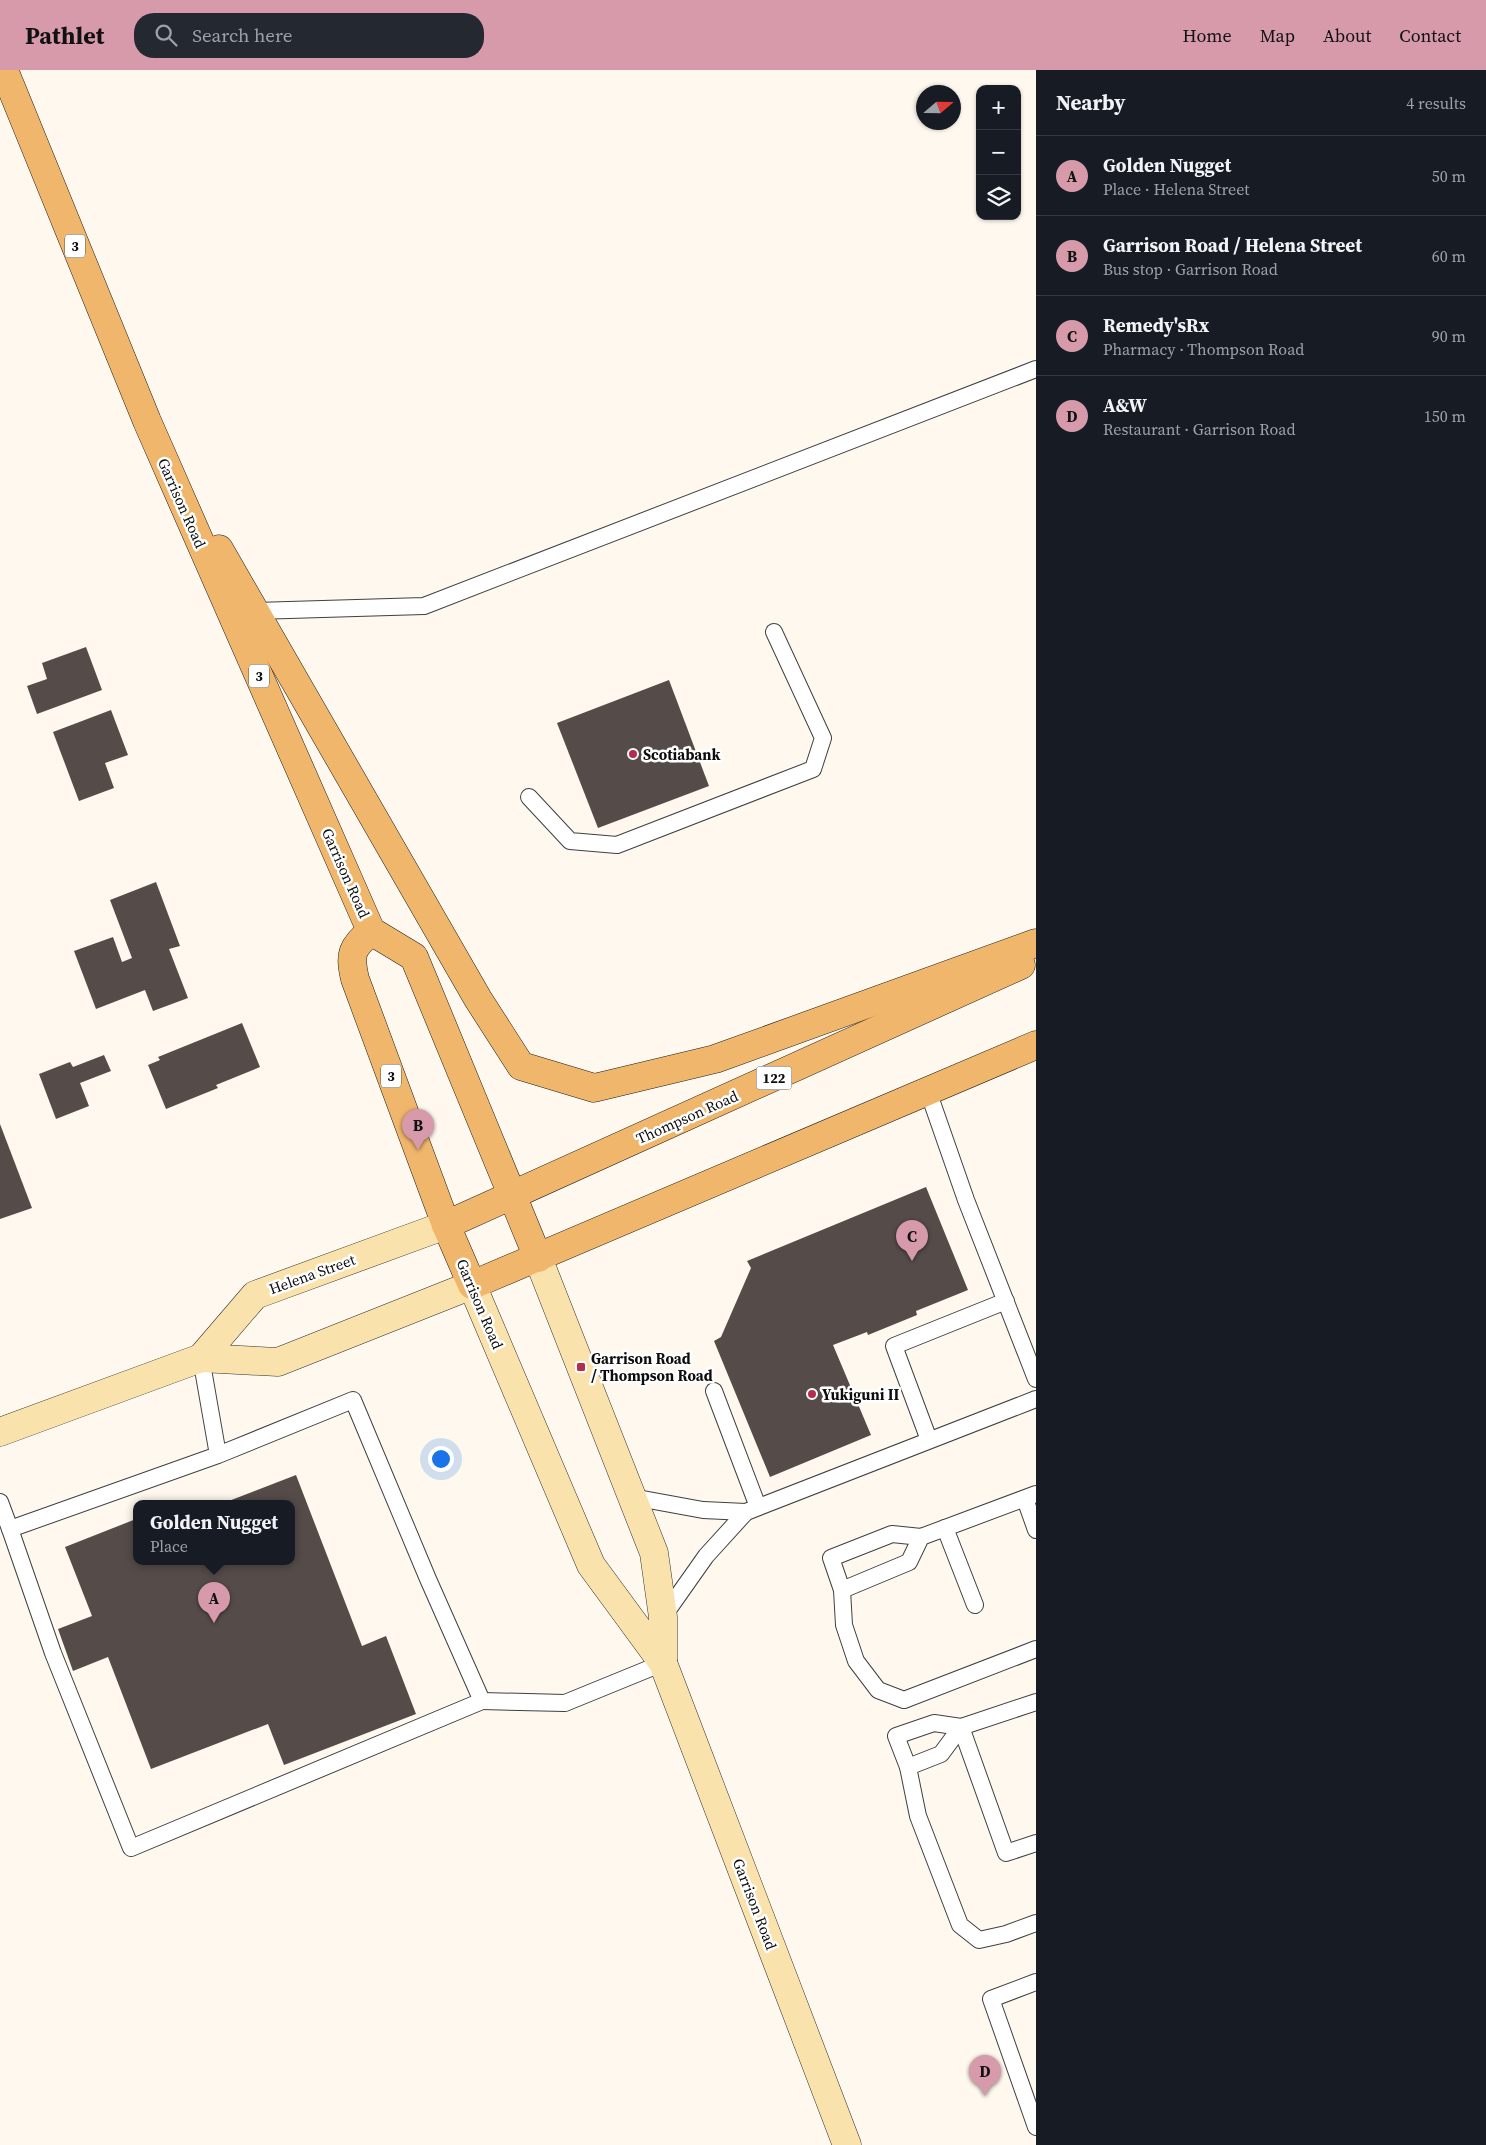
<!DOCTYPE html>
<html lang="en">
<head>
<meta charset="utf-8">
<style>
	body { margin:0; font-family:"Source Serif 4",serif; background:#242831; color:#f1f3f6 }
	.controls { position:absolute; right:15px; top:15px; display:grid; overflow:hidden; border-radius:10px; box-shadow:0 1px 4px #0004 }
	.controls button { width:45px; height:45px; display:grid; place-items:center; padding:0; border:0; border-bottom:1px solid #363941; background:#171b24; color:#f1f3f6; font:25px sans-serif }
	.compass { position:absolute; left:916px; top:15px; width:45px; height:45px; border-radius:50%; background:#171b24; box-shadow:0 1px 4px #0004; rotate:70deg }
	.you { position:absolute; left:440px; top:1388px; width:18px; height:18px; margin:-12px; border:4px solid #fff; border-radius:50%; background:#1a73e8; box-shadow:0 0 0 8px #1a73e833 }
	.badge { display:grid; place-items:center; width:32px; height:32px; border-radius:50%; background:#d69aaa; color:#111; font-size:16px; font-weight:700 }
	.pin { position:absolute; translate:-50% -41px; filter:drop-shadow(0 1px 2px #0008) }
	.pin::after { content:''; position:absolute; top:26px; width:18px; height:15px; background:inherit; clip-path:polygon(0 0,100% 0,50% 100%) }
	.popup { position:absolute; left:133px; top:1430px; width:162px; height:65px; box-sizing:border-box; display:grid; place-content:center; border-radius:10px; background:#171b24; filter:drop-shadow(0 1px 4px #0005); font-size:16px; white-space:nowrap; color:#9ea1a6 }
	.popup b { font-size:19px; color:#f1f3f6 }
	.popup::after { content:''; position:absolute; left:50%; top:100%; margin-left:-10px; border:10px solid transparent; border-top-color:#171b24 }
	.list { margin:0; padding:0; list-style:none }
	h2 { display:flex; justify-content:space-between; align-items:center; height:65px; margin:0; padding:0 20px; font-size:21px }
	h2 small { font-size:16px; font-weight:400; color:#9ea1a6 }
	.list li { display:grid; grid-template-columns:32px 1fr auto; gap:15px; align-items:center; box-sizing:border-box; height:80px; padding:0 20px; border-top:1px solid #363941 }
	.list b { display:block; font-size:19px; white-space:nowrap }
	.list p { margin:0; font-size:16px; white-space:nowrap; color:#9ea1a6 }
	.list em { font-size:16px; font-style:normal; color:#9ea1a6 }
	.icon { flex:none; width:28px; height:28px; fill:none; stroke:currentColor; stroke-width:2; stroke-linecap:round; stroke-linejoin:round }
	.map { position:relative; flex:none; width:1036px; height:2075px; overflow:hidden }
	header { display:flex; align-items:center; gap:30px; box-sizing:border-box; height:70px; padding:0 25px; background:#d69aaa; color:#111 }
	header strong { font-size:24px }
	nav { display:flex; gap:28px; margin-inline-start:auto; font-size:18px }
	.search { width:350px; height:45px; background:#242831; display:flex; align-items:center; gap:12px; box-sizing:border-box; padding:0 18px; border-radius:20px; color:#9ea1a6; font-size:19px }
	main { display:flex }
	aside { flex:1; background:#171b24 }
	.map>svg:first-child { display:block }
</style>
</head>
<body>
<header>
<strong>Pathlet</strong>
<div class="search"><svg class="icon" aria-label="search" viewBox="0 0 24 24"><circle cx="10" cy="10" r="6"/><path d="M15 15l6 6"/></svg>Search here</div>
<nav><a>Home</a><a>Map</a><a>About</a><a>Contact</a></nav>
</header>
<main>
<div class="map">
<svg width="1036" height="2075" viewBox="0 0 1036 2075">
	<rect width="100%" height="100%" fill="#fef8ee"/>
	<g fill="#554c4a">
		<polygon points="86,577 102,620 37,644 27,616 47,609 42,593"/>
		<polygon points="669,610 709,716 598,758 557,653"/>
		<polygon points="111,640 128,685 105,693 114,718 79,731 53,662"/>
		<polygon points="156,812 180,876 169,879 188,928 153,941 145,920 96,939 74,881 113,867 122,892 132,888 110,830"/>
		<polygon points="242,953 260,997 216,1015 218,1018 166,1039 148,995 160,990 158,987"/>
		<polygon points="104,985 111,1001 80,1013 89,1036 56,1049 39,1004 70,992 73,997"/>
		<polygon points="0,1054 32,1138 0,1149"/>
		<polygon points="926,1117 968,1220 916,1241 917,1245 868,1265 867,1262 833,1275 871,1365 770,1407 714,1271 721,1267 751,1198 747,1191"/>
		<polygon points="296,1405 362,1576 386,1566 416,1644 284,1695 268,1654 151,1699 108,1587 73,1601 58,1559 92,1546 65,1477 136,1449 136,1492 292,1492 292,1434 221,1434"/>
	</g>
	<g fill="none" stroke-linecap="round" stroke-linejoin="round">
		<g stroke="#404040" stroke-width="18">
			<g id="service">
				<polyline points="255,541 424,536 1036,299"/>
				<polyline points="529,727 570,771 617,775 813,699 823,668 774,562"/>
				<polyline points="928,1021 966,1130 1036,1309"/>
				<polyline points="201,1288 218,1385 353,1330 428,1509 482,1631 131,1778 53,1583 10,1459 218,1385"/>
				<polyline points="714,1321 758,1437"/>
				<polyline points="929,1370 894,1276 1006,1231"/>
				<polyline points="632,1427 703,1440 746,1442 1036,1329"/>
				<polyline points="1025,1429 1036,1460"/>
				<polyline points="0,1432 10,1459"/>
				<polyline points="945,1458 975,1535"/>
				<polyline points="921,1467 909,1492 842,1520 831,1488 892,1464 921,1467 1036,1424"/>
				<polyline points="842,1520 844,1555 856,1591 878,1620 904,1630 1036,1579"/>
				<polyline points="663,1547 706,1486 746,1442"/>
				<polyline points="482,1631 565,1633 663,1593"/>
				<polyline points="908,1697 941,1684 961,1657 1036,1632"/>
				<polyline points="1036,1773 1006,1783 961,1657 934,1653 896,1666 908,1697 918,1746 960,1855 979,1870 1006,1864 1036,1853"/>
				<polyline points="1036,1912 991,1929 1036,2057"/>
			</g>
		</g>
		<g stroke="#2f2f2f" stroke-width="29">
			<g id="secondary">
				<polyline points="538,1188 654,1483 663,1547 663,1593"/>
				<polyline points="201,1288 255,1225 446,1155"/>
				<polyline points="0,1362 201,1288 278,1292 472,1215 591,1495 663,1593 847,2075"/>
			</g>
		</g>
		<g stroke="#1e1e1e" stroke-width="29">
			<g id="primary">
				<polyline points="4,0 147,351 371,861 414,887 538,1188"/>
				<polyline points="219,479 478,929 521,996 594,1018 715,989 1036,873"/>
				<path d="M371 861C352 878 349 883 355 909L446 1155 472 1215 1036 975"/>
				<polyline points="446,1155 1021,895"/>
			</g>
		</g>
		<use href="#service" stroke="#fff" stroke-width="16"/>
		<use href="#secondary" stroke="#fae2ac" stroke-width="28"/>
		<use href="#primary" stroke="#f0b66b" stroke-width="28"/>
	</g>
	<g fill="#b52d4e" stroke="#fff" stroke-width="2">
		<circle cx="633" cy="684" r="5"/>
		<rect x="576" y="1292" width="10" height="10" rx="2.5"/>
		<circle cx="812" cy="1324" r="5"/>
	</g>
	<g text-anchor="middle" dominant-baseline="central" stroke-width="5" stroke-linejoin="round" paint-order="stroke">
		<g fill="#fff" stroke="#565656" stroke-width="1">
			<rect x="65" y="164.5" width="20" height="23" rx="4"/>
			<rect x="249" y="594.5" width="20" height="23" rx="4"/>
			<rect x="381" y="994.5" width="20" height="23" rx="4"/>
			<rect x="756.5" y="996.5" width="35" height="23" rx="4"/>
		</g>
		<g font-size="14" font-weight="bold" fill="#0d0d0d">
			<text x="75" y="176">3</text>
			<text x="259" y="606">3</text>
			<text x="391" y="1006">3</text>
			<text x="774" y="1008">122</text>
		</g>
		<g font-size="15" fill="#0d0d0d" stroke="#fff">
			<text transform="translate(182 433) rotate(66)">Garrison Road</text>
			<text transform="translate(346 803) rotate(66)">Garrison Road</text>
			<text transform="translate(687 1047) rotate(-24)">Thompson Road</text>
			<text transform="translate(312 1204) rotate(-20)">Helena Street</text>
			<text transform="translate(480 1234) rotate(67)">Garrison Road</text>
			<text transform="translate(755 1834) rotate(69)">Garrison Road</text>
		</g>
		<g font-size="15" font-weight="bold" fill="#0d0d0d" stroke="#fff" text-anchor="start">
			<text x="643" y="684">Scotiabank</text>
			<text x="591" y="1288">Garrison Road<tspan x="591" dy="17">/ Thompson Road</tspan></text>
			<text x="822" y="1324">Yukiguni II</text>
		</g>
	</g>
</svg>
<div class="controls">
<button>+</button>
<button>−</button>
<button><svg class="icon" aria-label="layers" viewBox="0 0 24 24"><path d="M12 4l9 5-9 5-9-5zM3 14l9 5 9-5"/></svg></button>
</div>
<svg class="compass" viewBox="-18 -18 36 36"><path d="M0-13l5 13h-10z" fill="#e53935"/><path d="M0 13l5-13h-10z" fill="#9ea1a6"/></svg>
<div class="you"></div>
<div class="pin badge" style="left:214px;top:1553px">A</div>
<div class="popup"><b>Golden Nugget</b>Place</div>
<div class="pin badge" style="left:418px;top:1080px">B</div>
<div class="pin badge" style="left:912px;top:1191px">C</div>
<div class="pin badge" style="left:985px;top:2026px">D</div>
</div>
<aside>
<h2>Nearby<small>4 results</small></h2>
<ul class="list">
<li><span class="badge">A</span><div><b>Golden Nugget</b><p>Place · Helena Street</p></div><em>50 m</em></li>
<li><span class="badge">B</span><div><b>Garrison Road / Helena Street</b><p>Bus stop · Garrison Road</p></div><em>60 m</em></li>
<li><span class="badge">C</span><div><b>Remedy'sRx</b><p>Pharmacy · Thompson Road</p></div><em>90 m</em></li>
<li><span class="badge">D</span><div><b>A&amp;W</b><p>Restaurant · Garrison Road</p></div><em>150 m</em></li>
</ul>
</aside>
</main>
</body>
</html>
